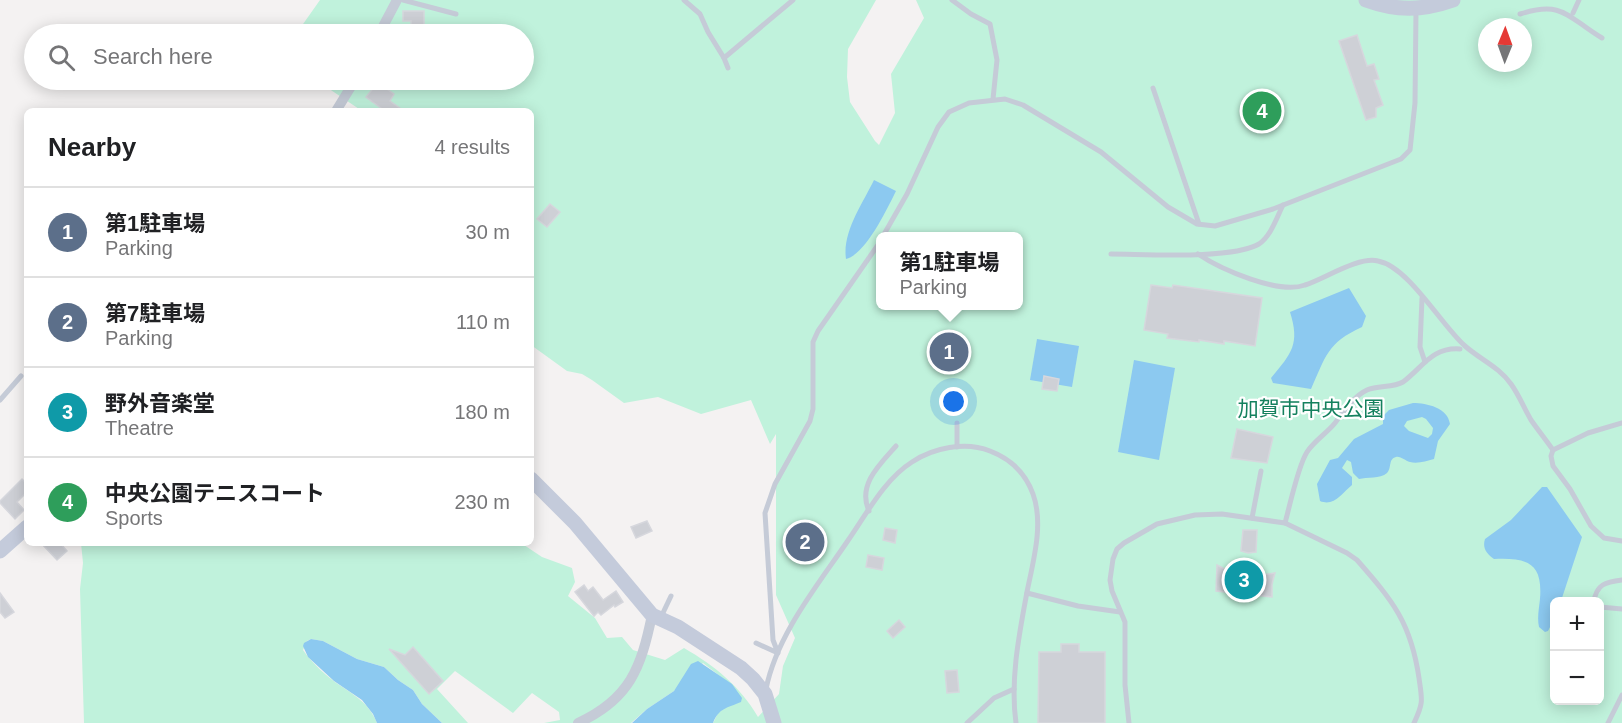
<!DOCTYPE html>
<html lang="en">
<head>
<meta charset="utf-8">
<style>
	body { margin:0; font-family:Helvetica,"Noto Sans JP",sans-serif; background:#f6f6f6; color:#202124 }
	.controls { position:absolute; right:18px; bottom:18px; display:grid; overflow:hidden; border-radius:9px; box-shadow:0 3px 15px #0003 }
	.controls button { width:54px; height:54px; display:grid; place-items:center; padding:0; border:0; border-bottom:2px solid #e0e0e0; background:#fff; color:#202124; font:30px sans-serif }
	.compass { position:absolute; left:1478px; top:18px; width:54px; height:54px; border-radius:50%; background:#fff; box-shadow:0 3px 15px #0003; rotate:1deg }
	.you { position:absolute; left:954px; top:402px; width:21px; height:21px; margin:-15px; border:4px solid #fff; border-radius:50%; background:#1a73e8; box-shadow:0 0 0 9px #1a73e833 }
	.badge { display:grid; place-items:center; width:39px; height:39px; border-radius:50%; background:#0b8043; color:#fff; font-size:20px; font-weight:700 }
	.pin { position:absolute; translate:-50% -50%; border:3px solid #fff; box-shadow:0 2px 6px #0006 }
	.popup { position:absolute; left:876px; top:232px; width:147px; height:78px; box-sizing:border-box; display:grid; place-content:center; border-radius:9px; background:#fff; filter:drop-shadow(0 2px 4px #0005); font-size:20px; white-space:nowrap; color:#757577 }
	.popup b { font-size:22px; color:#202124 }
	.popup::after { content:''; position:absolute; left:50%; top:100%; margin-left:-12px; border:12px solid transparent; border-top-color:#fff }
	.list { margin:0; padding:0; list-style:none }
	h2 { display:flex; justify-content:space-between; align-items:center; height:78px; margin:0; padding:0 24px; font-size:26px }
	h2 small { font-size:20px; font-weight:400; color:#757577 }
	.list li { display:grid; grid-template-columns:39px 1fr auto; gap:18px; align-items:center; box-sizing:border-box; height:90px; padding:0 24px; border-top:2px solid #e0e0e0 }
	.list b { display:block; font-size:22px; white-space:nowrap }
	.list p { margin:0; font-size:20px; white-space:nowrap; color:#757577 }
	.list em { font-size:20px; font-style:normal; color:#757577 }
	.icon { flex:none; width:33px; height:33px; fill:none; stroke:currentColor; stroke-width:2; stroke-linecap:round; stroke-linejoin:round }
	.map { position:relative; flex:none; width:1622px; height:723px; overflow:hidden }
	.search { position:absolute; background:#fff; box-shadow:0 3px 15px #0003; left:24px; top:24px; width:510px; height:66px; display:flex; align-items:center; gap:15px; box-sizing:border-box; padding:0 21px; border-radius:33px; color:#757577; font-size:22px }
	.panel { position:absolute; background:#fff; box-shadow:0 3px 15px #0003; left:24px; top:108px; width:510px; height:438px; border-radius:9px }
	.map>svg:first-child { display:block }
</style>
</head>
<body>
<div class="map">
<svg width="1622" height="723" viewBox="0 0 1622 723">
	<rect width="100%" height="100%" fill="#f4f2f2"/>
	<path fill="#c0f2dc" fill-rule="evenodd" d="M320 0H876L848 49 847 77 850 102 875 141 879 145 895 113 891 74 924 18 916 0H1622V723H713L718 713 726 707 725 680 703 663 674 691 647 709 631 723H544L560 720 559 712 532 693 513 713 455 671 437 689 468 723H442L422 704 413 690 398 680 384 667 357 659 323 641 311 639 307 641 303 650C312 663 328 678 341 686 357 697 369 704 377 723H84L80 589 83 563 81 543H521L542 557 572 568 575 582 568 596 595 618 607 638 622 637 633 650 665 660 684 648C715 666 740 686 758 717L779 694 783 666 795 638 776 595V434L770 444 751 400 701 414 658 397 624 403 592 380 582 374 567 371 531 345V111H362L316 80H524V34H296ZM1487 27H1523V63H1487ZM880 236H1018V306H880ZM1554 602H1600V700H1554Z"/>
	<g fill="#8cc9f0" fill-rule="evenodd">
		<path d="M874 180 896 191C887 209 866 254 846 259 842 232 863 203 874 180Z"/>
		<path d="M1349 288 1366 316 1362 327C1327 343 1326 356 1311 389L1273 383 1271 378C1292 353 1300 344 1290 312Z"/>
		<polygon points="1037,339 1079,346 1072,387 1030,380"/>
		<polygon points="1134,360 1175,368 1159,460 1118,452"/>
		<path d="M1413 403C1427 403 1448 408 1450 424L1438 441 1434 459C1426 461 1418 464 1410 462 1405 461 1401 456 1396 457 1388 459 1392 468 1387 473 1380 479 1367 477 1359 479L1353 473 1351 462 1347 460 1342 468 1352 477V485C1342 493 1334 507 1320 501L1317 484 1330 460 1338 458 1354 439 1383 424V416L1389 410ZM1422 417 1426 419 1433 428 1432 434 1428 438 1409 431 1404 426 1407 421Z"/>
		<path d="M1542 487H1547L1582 537 1561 601 1554 602V619L1548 631 1545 632 1539 627C1537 618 1539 609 1540 599 1543 561 1526 558 1494 559 1487 554 1482 548 1485 539L1511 520Z"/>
		<polygon points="311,639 323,641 357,659 384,667 398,680 413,690 422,704 442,723 377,723 373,714 362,700 334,681 308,657 303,646 304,643"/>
		<path d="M698 661 732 684 742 698 741 702C727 708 719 708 713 723H632L647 709 674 691 691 664Z"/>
	</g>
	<g fill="#ced0d6" stroke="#d6d7dd" stroke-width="1.5">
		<polygon points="403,11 424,11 424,26 411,26 411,21 403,21"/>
		<polygon points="1357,35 1367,66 1374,64 1379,79 1374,80 1383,105 1376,108 1376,117 1366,120 1339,41"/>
		<polygon points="380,80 394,80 387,89 394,94 390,101 404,111 385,111 366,97"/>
		<polygon points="550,204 560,212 547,227 537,219"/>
		<polygon points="1151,285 1172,288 1173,285 1262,298 1255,346 1224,341 1224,344 1199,340 1199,342 1167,338 1168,334 1144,330"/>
		<polygon points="1044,376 1059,379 1057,391 1042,389"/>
		<polygon points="1237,429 1273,437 1267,463 1231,458"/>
		<polygon points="22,479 27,484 27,492 17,502 24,510 15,519 0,503 0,501"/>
		<polygon points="647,521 652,531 636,538 631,527"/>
		<polygon points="885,528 897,530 895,543 883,540"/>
		<polygon points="1243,530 1257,530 1256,552 1248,553 1241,551"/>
		<polygon points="41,543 60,543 67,551 57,560"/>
		<polygon points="868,555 884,558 882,570 866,567"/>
		<polygon points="1217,565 1236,575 1249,577 1275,573 1272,584 1272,597 1216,591"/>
		<polygon points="584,585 588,591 593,587 603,600 616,591 623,602 615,607 614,605 601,615 598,612 594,616 575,592"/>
		<polygon points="0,593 14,612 5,618 0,612"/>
		<polygon points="899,620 905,627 893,638 887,631"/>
		<polygon points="1061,644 1079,644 1079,652 1105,652 1105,723 1038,723 1039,652 1061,652"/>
		<polygon points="413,647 443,681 429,694 389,649 405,655"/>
		<polygon points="957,670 959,692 947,693 945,671"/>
	</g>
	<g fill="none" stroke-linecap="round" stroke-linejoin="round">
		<g stroke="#c5cbd7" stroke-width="5">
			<polyline points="403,0 456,14"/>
			<polyline points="684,0 700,14 708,32 724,58 728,68"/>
			<polyline points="952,0 971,14 990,24 997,60 993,99"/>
			<polyline points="1573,13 1579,0"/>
			<path d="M1520 14C1564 0 1568 18 1602 38"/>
			<polyline points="724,58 793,0"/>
			<polyline points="1153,88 1199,224"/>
			<polyline points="883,236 907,194 938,127 949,112 969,103 1005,99 1023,105 1101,152 1168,207 1197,224 1215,226 1273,209 1401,159 1410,150 1415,103 1416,10"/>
			<path d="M1111 254C1145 254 1230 260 1259 244 1271 236 1277 217 1283 205"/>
			<path d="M1198 254C1220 269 1279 295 1305 285 1324 279 1359 256 1378 261 1409 267 1441 325 1465 346 1481 360 1499 367 1511 384 1519 395 1524 408 1531 420 1538 430 1546 440 1553 450"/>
			<polyline points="1422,298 1420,347 1425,362"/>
			<polyline points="0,400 21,376"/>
			<polyline points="957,423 957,447"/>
			<polyline points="1622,423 1588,433 1553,450 1551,456 1553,466 1570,489 1591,526 1604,538 1622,541"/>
			<path d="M869 511C857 485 880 464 896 446"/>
			<polyline points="1252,518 1261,471"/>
			<path d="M1285 523C1290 505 1298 466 1307 452 1314 441 1327 433 1335 423 1344 411 1354 396 1367 390 1378 385 1393 388 1403 382 1423 367 1432 347 1460 349"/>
			<polyline points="1027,593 1078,606 1120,612"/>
			<path d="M1594 602C1596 584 1606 582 1622 580"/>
			<polyline points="1600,607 1622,609"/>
			<polyline points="661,617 671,596"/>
			<polyline points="756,643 778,653 773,640 765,513 775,484 810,421 813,409 813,342 818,331 880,242"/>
			<path d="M766 689C777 634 818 585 849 539 867 513 885 479 912 462 933 448 965 441 990 451 1011 459 1025 472 1033 494 1044 524 1033 562 1027 592 1019 635 1010 680 1016 723"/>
			<polyline points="967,723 994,698 1014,689"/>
			<path d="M1129 723 1125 685V622L1112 591 1110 580 1113 559 1117 549 1124 543 1157 524 1195 515 1222 514 1285 523 1347 553 1357 560C1393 601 1411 623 1419 678 1422 700 1424 702 1414 723"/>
			<polyline points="1608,723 1622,695"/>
		</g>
		<g stroke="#c5cbd7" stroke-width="10">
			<polyline points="379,34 397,0"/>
			<polyline points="336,111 355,80"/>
			<path d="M578 723C630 699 641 668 652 615"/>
		</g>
		<g stroke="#c4cbdb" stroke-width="15">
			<path d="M1366 0C1396 11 1422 11 1453 0"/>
			<polyline points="531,479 575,523 652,615 678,627 741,668 753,679 765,694 774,723"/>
			<polyline points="0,551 27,527"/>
		</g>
	</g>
	<g text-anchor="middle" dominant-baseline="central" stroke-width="4.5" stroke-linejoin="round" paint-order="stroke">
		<g font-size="21" fill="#14815e" stroke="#fff">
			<text x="1311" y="408">加賀市中央公園</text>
		</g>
	</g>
</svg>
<div class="controls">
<button>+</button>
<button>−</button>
</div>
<svg class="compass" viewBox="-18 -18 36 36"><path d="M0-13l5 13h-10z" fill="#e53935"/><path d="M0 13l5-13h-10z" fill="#757577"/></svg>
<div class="you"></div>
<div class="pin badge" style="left:949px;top:352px;background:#5c6f8a">1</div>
<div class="popup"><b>第1駐車場</b>Parking</div>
<div class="pin badge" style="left:805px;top:542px;background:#5c6f8a">2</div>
<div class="pin badge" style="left:1244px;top:580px;background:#0f9aa8">3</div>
<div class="pin badge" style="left:1262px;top:111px;background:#2e9e5b">4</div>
<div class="search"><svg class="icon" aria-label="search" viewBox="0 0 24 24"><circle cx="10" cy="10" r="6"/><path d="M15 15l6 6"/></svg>Search here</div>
<section class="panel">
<h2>Nearby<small>4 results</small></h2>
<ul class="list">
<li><span class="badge" style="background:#5c6f8a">1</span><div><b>第1駐車場</b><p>Parking</p></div><em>30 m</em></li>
<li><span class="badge" style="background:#5c6f8a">2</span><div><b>第7駐車場</b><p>Parking</p></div><em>110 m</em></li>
<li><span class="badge" style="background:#0f9aa8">3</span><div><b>野外音楽堂</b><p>Theatre</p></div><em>180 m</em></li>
<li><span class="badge" style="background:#2e9e5b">4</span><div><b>中央公園テニスコート</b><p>Sports</p></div><em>230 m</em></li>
</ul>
</section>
</div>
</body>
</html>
